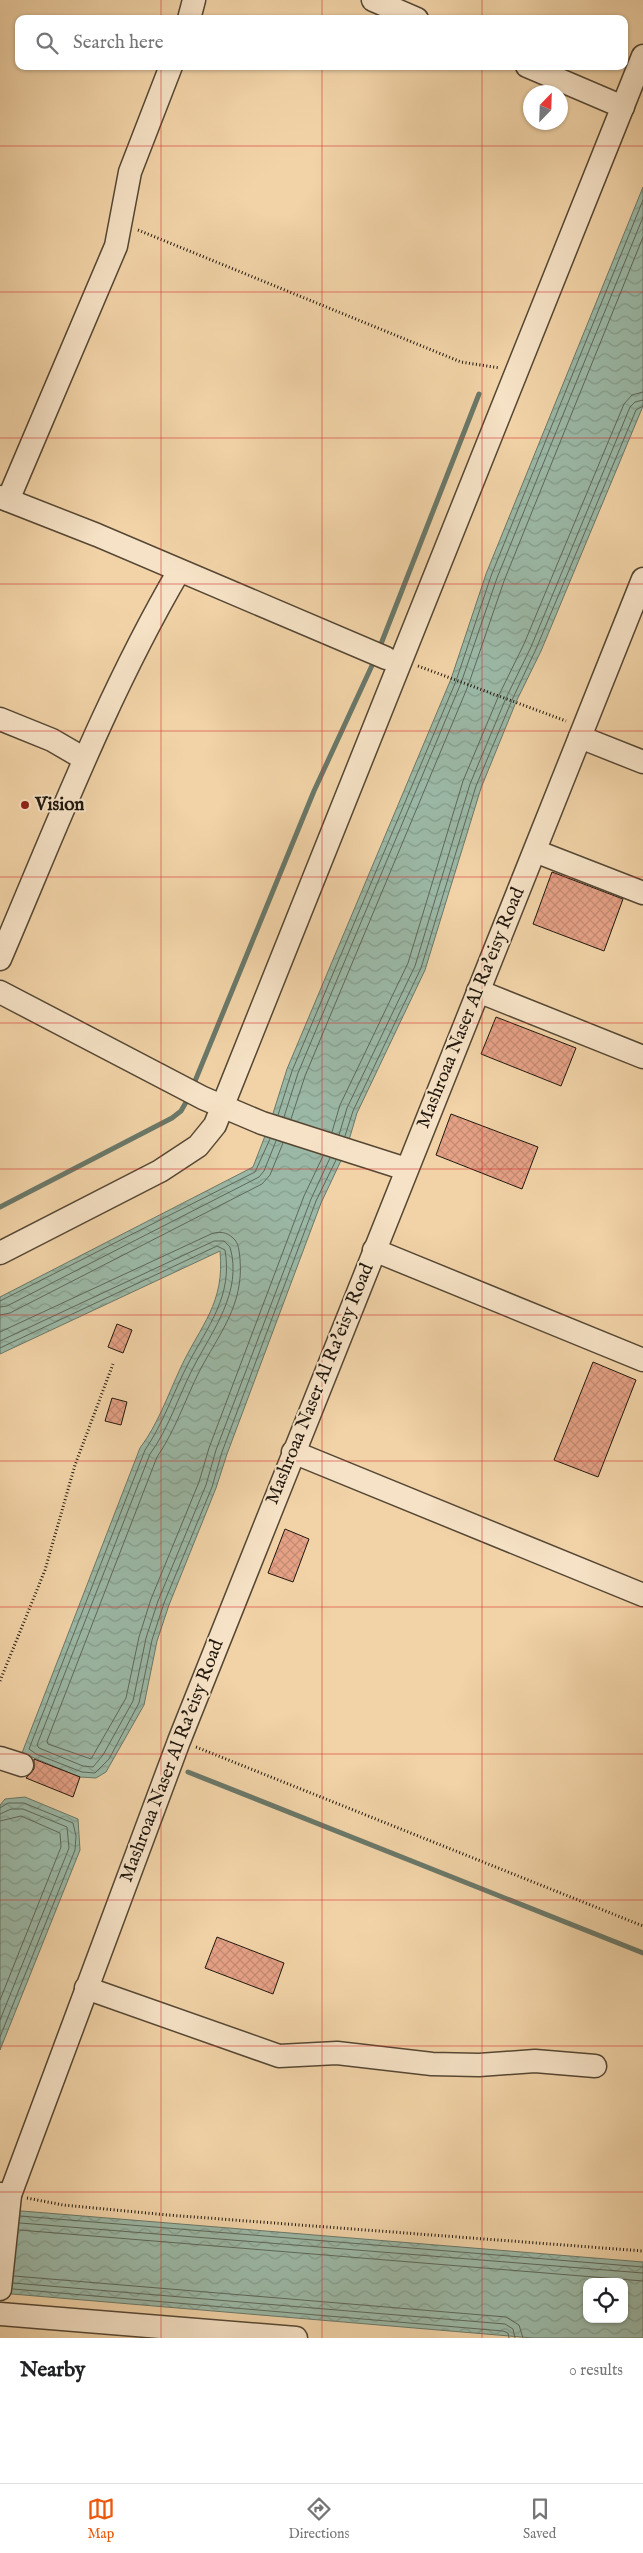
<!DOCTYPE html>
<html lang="en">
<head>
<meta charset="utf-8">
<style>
	body { margin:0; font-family:"IM FELL English",serif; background:#f2f2f2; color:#202124 }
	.controls { position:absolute; right:15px; bottom:15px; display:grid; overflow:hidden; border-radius:10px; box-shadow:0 1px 4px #0004 }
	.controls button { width:45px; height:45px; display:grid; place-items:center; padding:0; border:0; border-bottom:1px solid #e0e0e0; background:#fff; color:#202124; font:25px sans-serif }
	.compass { position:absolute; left:523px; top:85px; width:45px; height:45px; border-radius:50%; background:#fff; box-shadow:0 1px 4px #0004; rotate:23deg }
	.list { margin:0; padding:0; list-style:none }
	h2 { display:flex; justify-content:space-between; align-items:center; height:65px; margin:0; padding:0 20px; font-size:21px }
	h2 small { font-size:16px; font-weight:400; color:#757577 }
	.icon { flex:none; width:28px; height:28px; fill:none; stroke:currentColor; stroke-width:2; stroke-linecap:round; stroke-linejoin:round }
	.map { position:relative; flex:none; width:643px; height:2338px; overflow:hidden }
	.search { position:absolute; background:#fff; box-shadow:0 1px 4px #0004; left:15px; right:15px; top:15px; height:55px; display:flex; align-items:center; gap:12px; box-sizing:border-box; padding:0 18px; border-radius:10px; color:#757577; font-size:19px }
	.sheet { height:145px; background:#fff }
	nav { display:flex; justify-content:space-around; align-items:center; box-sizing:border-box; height:70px; border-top:1px solid #e0e0e0; background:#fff; font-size:14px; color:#757577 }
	nav a { display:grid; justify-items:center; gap:2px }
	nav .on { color:#ea580c }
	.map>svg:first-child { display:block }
</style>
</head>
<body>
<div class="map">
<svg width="643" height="2338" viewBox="0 0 643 2338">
	<defs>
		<pattern id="water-waves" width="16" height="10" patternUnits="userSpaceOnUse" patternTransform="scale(1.25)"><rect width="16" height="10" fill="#9bb8a6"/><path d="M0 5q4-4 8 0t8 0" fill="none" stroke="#859d8e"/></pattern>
		<pattern id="building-cross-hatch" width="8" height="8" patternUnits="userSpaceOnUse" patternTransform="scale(1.25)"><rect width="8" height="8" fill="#e5a186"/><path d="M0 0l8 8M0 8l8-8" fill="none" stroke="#c48a72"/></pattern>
	</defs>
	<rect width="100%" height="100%" fill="#f1d3a7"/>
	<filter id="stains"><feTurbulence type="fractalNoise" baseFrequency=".004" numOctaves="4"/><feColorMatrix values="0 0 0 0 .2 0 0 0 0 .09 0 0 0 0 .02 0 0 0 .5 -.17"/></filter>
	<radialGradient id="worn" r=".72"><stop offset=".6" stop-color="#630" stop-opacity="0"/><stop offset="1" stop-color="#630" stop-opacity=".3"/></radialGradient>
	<g fill="url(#water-waves)" stroke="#6a7869" fill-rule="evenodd">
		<path d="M643 187V406L541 651 516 702 481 788 425 970 357 1113 346 1150 321 1203 227 1454 216 1488 169 1605 157 1641 144 1705 106 1772 96 1778 80 1777 22 1753 140 1448C158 1424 168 1395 180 1369 201 1324 225 1304 220 1251L0 1354V1297L253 1167 270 1123 287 1069 451 679 486 574Z"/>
		<polygon points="25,1797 78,1819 80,1850 0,2050 0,1805 5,1799"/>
		<path d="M22 2211 643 2262V2338H533L0 2293V2212ZM587 2282H624V2319H587Z"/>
	</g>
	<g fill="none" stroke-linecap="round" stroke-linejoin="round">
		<g stroke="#5e685a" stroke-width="1">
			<polyline points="278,1115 292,1071 456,681 491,576 643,200"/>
			<polyline points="284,1117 298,1073 461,683 497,578 643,217"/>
			<polyline points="291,1119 305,1076 468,686 504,581 643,237"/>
			<polyline points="332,1132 340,1105 408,963 463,781 499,695 524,644 624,404 632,395 643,392"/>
			<polyline points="339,1135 347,1108 415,966 470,784 506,698 531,647 630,407 635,402 643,400"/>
			<polyline points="345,1136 353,1111 421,968 476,786 512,700 536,649 636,410 643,406"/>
			<polyline points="0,1301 255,1172 270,1139"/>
			<polyline points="0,1307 7,1306 259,1177 264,1171 276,1141"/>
			<polyline points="0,1315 10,1313 262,1184 270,1175 283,1143"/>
			<path d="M0 1332 211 1234C219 1231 227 1232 233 1238 239 1243 239 1251 240 1259 244 1305 219 1334 199 1372 185 1400 175 1431 157 1457L47 1741 48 1744 91 1759 126 1698 139 1637 151 1599 199 1482 209 1448 304 1196 323 1156"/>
			<path d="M0 1341 214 1241H224L230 1247C243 1292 212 1331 193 1368 178 1397 169 1428 150 1454L37 1745 39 1748 83 1766 93 1767 103 1755 133 1701 146 1638 158 1601 206 1485 216 1450 311 1199 330 1158"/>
			<path d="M0 1348 217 1246 225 1250C233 1296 208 1326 188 1364 173 1393 163 1424 145 1450L29 1749 36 1754 82 1772 95 1773 109 1759 139 1703 152 1640 164 1603 212 1487 222 1452 316 1201 336 1160"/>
			<polyline points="0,1808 8,1803 24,1803 73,1823 76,1836 75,1850 0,2037"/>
			<polyline points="0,1814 11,1809 23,1809 67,1827 69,1848 0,2020"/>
			<polyline points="0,1821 21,1816 60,1833 61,1847 0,2000"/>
			<polyline points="20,2216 643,2267"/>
			<polyline points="20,2223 643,2273"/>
			<polyline points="19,2230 643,2281"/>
			<polyline points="14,2276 506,2317 519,2325 523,2338"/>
			<polyline points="13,2283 505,2324 513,2329 515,2338"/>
			<polyline points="13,2289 503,2331 508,2333 509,2338"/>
		</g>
		<g stroke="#6a7869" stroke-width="5">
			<polyline points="379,649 479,394"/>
			<polyline points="193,1086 314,791 375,659"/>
			<polyline points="0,1207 172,1118 181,1111 189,1097"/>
			<polyline points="188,1772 643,1953"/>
		</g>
	</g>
	<g fill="url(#building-cross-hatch)" stroke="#21180e">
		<polygon points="552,872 623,899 604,951 533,924"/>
		<polygon points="496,1017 576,1048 561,1086 481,1054"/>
		<polygon points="451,1114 538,1147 522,1189 436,1155"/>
		<polygon points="117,1324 132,1330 123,1353 108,1347"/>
		<polygon points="593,1362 636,1380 598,1477 554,1460"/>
		<polygon points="112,1398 127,1402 121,1425 105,1421"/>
		<polygon points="285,1529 309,1539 293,1582 268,1573"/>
		<polygon points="34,1759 80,1777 73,1797 26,1778 34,1769"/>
		<polygon points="217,1937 284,1963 273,1994 205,1968"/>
	</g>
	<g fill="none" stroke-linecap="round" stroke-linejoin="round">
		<g stroke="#554734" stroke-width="25">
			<g id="minor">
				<polyline points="373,0 417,19"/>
				<polyline points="189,19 194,0"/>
				<polyline points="527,66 623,107"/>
				<polyline points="0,497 97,535 386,658"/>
				<polyline points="8,500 116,246 130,172 171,66"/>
				<polyline points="0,719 52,740 83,758"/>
				<polyline points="580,737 643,762"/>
				<polyline points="535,851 643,893"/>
				<path d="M0 959C56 828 107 694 179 571"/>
				<polyline points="478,991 643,1057"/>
				<polyline points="0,992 203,1098 262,1123 406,1169"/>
				<polyline points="374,1250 643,1360"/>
				<polyline points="0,1253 160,1171 198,1146 215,1125 643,56"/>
				<polyline points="293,1452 643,1595"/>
				<polyline points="0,1758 22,1765"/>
				<polyline points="86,1988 279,2056 337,2053 432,2064 479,2065 535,2061 595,2066"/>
				<polyline points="0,2194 10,2195 0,2289"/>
				<polyline points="10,2195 179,1741 643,579"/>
				<polyline points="0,2314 296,2338"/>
			</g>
		</g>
		<g stroke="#21180e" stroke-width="3" stroke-dasharray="1 2.5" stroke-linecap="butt">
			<polyline points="138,230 461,362 500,368"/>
			<polyline points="418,666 566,721"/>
			<polyline points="0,1681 45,1570 75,1465 113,1364"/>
			<polyline points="196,1747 643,1926"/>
			<polyline points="27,2198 63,2205 168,2215 643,2251"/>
		</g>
		<use href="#minor" stroke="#f6e2c6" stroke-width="22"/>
	</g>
	<path fill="none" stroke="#d62828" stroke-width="1" stroke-opacity="0.55" d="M161 0V19M322 0V19M482 0V19M161 66V2338M322 66V2338M482 66V2338M0 146H643M0 292H643M0 438H643M0 584H643M0 731H643M0 877H643M0 1023H643M0 1169H643M0 1315H643M0 1461H643M0 1607H643M0 1754H643M0 1900H643M0 2046H643M0 2192H643"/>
	<circle fill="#8f2418" stroke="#f6e2c6" stroke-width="2" cx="25" cy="805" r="5"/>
	<g text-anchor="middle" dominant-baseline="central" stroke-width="4" stroke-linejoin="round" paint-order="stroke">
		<g font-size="19" font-weight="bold" fill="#21180e" stroke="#f6e2c6" text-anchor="start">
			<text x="35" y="805">Vision</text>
		</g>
		<g font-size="19" fill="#21180e" stroke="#f6e2c6">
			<text transform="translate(471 1008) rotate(-68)">Mashroaa Naser Al Ra'eisy Road</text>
			<text transform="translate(320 1384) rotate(-68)">Mashroaa Naser Al Ra'eisy Road</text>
			<text transform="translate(172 1761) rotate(-69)">Mashroaa Naser Al Ra'eisy Road</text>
		</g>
	</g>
	<rect width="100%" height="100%" filter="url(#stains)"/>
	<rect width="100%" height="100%" fill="url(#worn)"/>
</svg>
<div class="controls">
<button><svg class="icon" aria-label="locate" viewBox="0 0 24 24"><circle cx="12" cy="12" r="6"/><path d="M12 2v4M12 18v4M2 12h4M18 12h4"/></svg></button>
</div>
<svg class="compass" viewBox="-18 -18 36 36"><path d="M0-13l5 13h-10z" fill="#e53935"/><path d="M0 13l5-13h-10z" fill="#757577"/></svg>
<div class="search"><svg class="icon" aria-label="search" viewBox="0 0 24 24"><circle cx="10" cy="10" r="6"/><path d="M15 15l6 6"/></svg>Search here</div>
</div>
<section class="sheet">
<h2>Nearby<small>0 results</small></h2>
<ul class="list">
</ul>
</section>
<nav>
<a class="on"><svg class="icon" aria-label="map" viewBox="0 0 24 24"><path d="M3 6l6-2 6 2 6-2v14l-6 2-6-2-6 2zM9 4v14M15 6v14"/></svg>Map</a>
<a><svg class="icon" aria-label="directions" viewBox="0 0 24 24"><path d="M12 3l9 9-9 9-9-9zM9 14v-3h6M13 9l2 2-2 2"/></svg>Directions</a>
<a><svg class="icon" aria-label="saved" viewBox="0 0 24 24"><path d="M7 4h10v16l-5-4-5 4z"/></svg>Saved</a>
</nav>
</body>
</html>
